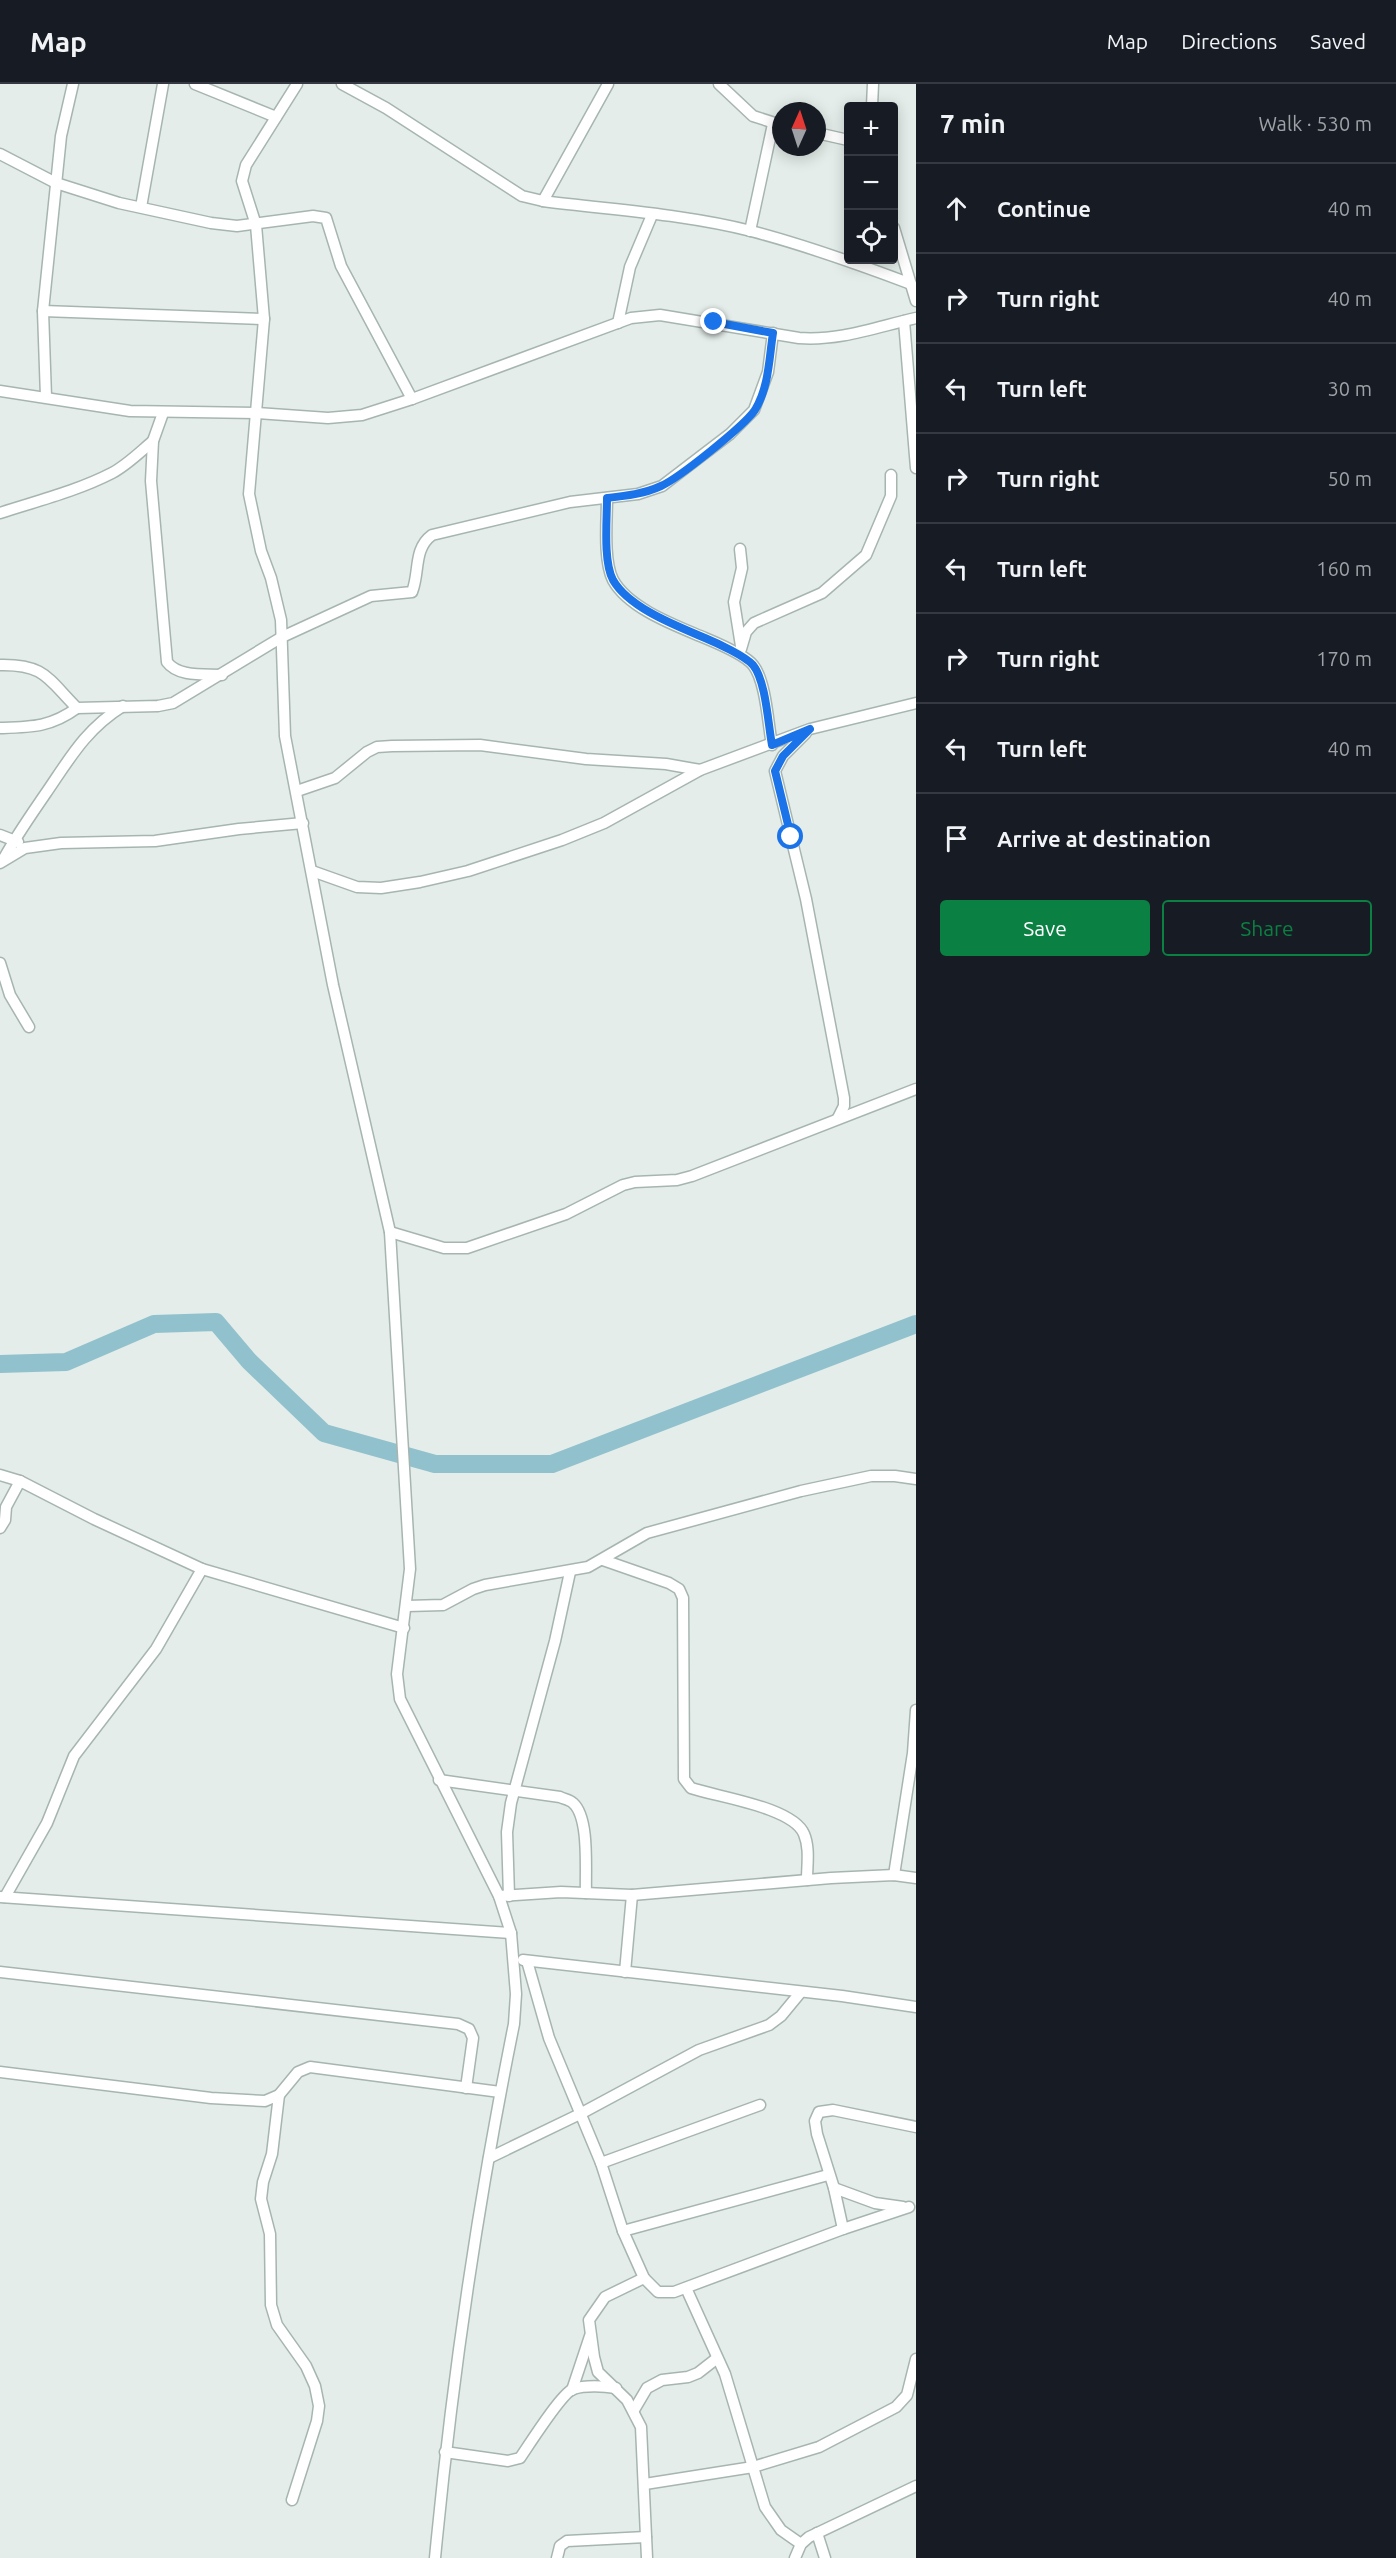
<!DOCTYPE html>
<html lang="en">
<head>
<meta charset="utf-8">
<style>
	body { margin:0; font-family:Ubuntu,sans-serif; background:#20242c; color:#f1f3f6 }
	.controls { position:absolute; right:18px; top:18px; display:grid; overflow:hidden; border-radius:6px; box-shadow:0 3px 15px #0003 }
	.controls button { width:54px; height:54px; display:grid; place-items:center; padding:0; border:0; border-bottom:2px solid #363941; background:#171b24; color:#f1f3f6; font:30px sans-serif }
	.compass { position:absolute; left:772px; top:18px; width:54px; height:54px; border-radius:50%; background:#171b24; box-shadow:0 3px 15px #0003; rotate:3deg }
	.stop { position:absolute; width:18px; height:18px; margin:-14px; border:4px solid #1a73e8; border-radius:50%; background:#fff }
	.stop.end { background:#1a73e8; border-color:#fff; box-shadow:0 2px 6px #0008 }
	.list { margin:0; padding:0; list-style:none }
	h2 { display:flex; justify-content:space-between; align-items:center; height:78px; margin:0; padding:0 24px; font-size:26px }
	h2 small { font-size:20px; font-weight:400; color:#9ea1a6 }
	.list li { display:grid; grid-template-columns:39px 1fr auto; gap:18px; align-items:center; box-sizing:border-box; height:90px; padding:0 24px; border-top:2px solid #363941 }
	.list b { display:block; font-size:22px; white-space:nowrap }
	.list em { font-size:20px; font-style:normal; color:#9ea1a6 }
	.actions { display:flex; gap:12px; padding:18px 24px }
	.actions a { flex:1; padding:14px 0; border:2px solid #0b8043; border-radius:6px; text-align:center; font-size:21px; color:#0b8043 }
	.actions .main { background:#0b8043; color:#fff }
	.icon { flex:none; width:33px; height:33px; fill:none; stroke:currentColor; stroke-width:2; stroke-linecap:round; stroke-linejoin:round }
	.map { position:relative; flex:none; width:916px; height:2474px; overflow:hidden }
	header { display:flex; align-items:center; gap:36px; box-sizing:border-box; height:84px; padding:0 30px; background:#171b24; border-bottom:2px solid #363941 }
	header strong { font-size:28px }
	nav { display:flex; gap:33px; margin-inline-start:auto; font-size:21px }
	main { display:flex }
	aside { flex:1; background:#171b24 }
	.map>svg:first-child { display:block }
</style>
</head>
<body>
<header>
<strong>Map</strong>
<nav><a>Map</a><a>Directions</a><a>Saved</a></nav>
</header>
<main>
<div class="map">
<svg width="916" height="2474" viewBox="0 0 916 2474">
	<rect width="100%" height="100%" fill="#e4ede9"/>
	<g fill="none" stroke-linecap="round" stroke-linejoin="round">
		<polyline stroke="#91c1cd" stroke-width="18" points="0,1280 66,1278 154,1240 216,1238 249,1277 324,1349 435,1380 552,1380 916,1240"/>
		<g stroke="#a7b5b0" stroke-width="13">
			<g id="minor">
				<polyline points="195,0 276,33"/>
				<path d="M297 0 246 81 242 97 256 141 264 235 249 410 261 467 271 494 281 536 285 652 333 901 390 1148 410 1485 397 1590 400 1615 499 1812 511 1849 516 1910 514 1940C478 2117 452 2295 435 2474"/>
				<path d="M342 0 386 24 522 112 543 117C612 126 684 130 751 147 805 161 858 180 911 200"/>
				<polyline points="719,0 753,32 781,41"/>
				<polyline points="872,22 873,0"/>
				<polyline points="817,49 848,56"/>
				<polyline points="0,70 56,99 119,119 211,139 237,142 313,132 326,134 341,182 412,315"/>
				<polyline points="543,117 608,0"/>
				<polyline points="141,123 163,0"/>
				<polyline points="894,144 916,217"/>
				<polyline points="750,147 773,40"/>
				<polyline points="43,227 264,235"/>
				<polyline points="904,237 916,384"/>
				<polyline points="618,239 630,183 652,131"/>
				<path d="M0 307 130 327 257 329 328 334 362 331 412 315 631 234 660 231 799 254C840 257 876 243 916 234"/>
				<polyline points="46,313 43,227 61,52 73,0"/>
				<path d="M163 329 153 357 151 397 167 578C178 593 204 590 222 591"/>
				<path d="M607 414C607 436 603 476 613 496 629 525 677 542 705 554 717 559 745 571 753 581 766 597 768 640 772 661"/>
				<path d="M0 429C37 417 77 407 112 389 127 381 140 368 153 357"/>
				<polyline points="740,465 742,484 734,518 741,562"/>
				<polyline points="741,565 746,548 754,539 822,509 866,471 891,412 891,391"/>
				<path d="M0 581C45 580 48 595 77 624L158 622 173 619 282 553 371 512 412 508C420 488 413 465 432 451L570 418 638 410 662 402 730 350 754 326 768 288 773 249"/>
				<path d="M0 644C32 643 51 643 77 624"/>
				<polyline points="806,649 783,672 775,687 806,815 844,1014 844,1022 838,1034"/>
				<polyline points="297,707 335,694 367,668 377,663 392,662 480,661 586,675 666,680 700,686"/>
				<polyline points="0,751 18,758"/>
				<path d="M3 776C16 752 31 731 46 709 70 674 86 645 123 622"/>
				<polyline points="0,779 25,764 61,759 155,757 239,745 303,739"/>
				<polyline points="312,787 357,803 381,804 420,798 468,787 562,756 604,739 700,686 810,645 916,619"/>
				<polyline points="0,879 10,911 29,943"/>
				<polyline points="390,1148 444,1164 467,1164 566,1130 623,1101 635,1098 677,1096 692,1092 916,1005"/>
				<polyline points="0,1391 20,1397 94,1435 202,1485 404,1544"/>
				<polyline points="0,1444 5,1436 6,1423 20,1397"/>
				<path d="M603 1476 669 1499 679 1505 683 1514 684 1695 691 1704C717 1713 793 1723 804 1750 810 1764 807 1781 807 1796"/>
				<polyline points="407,1522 443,1521 473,1505 485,1501 588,1483 647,1449 801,1407 871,1392 895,1392 916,1395"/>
				<path d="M439 1696 560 1713C564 1715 570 1716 573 1719 590 1734 585 1787 586 1809"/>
				<polyline points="894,1791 913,1669 916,1626"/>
				<polyline points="499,1812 561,1808 632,1811 831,1794 894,1791 916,1794"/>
				<polyline points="509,1812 507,1748 511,1719 555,1557 570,1488"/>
				<polyline points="0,1813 511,1849"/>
				<polyline points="5,1813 47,1739 74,1672 156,1565 202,1485"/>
				<polyline points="523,1876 842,1912 916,1923"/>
				<polyline points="527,1877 549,1954 601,2079 623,2147 644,2194 605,2213 589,2236 594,2273 598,2288 627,2316 641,2343 647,2474"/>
				<polyline points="0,1888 458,1940 469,1945 473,1954 466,2004"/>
				<polyline points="625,1888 632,1811"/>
				<polyline points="0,1988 211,2014 265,2017 279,2011 298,1988 310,1983 500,2008"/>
				<polyline points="279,2011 272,2070 263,2098 261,2115 270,2150 271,2221 277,2241 306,2282 315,2302 319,2322 317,2337 292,2416"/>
				<polyline points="489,2074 580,2030 699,1966 769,1941 781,1932 800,1909"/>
				<polyline points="601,2079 760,2021"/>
				<polyline points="834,2104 875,2119 903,2123"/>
				<polyline points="843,2145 834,2104 817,2050 815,2037 819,2028 833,2026 916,2043"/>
				<polyline points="623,2147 828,2091"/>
				<polyline points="644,2194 658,2208 674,2208 843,2145 909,2123"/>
				<polyline points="686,2204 725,2290 765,2423 781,2446 801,2460"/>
				<polyline points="572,2306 590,2252"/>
				<polyline points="634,2326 647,2304 662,2296 688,2293 698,2289 716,2275"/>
				<path d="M445 2368 508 2377 520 2374C529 2361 561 2310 573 2305 585 2301 604 2302 616 2304"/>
				<polyline points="645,2400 753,2383 819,2363 896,2323 907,2311 916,2275"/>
				<polyline points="817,2449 825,2474"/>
				<polyline points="557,2474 560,2462 567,2457 646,2453"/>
				<polyline points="795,2474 801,2460 809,2453 916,2402"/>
			</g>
		</g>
		<use href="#minor" stroke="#fff" stroke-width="10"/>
	</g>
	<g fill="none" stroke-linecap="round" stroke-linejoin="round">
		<path stroke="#1a73e8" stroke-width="8" d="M714 238 773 249C769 275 769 303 755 326 744 342 679 394 661 402 644 410 625 412 607 414 607 436 603 477 613 496 629 524 677 542 705 554 717 559 745 572 753 581 766 597 768 640 772 661L810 645 783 672 775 687 791 753"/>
	</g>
</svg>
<div class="controls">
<button>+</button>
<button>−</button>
<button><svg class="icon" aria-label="locate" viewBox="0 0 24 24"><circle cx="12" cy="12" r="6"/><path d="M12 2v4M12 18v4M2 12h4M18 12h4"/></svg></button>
</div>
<svg class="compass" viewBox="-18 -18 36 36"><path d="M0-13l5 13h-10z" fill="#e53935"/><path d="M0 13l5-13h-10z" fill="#9ea1a6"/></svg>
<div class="stop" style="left:791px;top:753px"></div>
<div class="stop end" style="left:714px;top:238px"></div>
</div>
<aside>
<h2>7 min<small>Walk · 530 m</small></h2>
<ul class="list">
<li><svg class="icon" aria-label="ahead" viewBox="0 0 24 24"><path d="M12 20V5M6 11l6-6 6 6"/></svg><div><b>Continue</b></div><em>40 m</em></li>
<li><svg class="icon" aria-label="right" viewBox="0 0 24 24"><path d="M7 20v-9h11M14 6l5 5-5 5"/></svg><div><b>Turn right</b></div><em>40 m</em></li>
<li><svg class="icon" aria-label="left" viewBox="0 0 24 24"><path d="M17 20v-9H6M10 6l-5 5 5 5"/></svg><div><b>Turn left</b></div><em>30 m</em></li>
<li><svg class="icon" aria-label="right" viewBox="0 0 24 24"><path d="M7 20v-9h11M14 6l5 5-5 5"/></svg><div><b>Turn right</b></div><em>50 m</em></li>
<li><svg class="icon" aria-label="left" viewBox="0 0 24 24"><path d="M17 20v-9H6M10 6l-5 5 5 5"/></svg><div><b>Turn left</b></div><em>160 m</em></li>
<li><svg class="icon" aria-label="right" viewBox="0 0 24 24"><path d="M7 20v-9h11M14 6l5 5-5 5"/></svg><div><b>Turn right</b></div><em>170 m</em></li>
<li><svg class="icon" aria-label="left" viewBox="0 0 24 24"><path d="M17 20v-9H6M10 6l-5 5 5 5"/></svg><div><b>Turn left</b></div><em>40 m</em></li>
<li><svg class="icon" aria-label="arrive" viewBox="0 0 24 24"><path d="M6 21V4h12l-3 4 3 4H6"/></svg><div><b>Arrive at destination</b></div></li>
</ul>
<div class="actions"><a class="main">Save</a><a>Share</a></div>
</aside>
</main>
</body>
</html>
